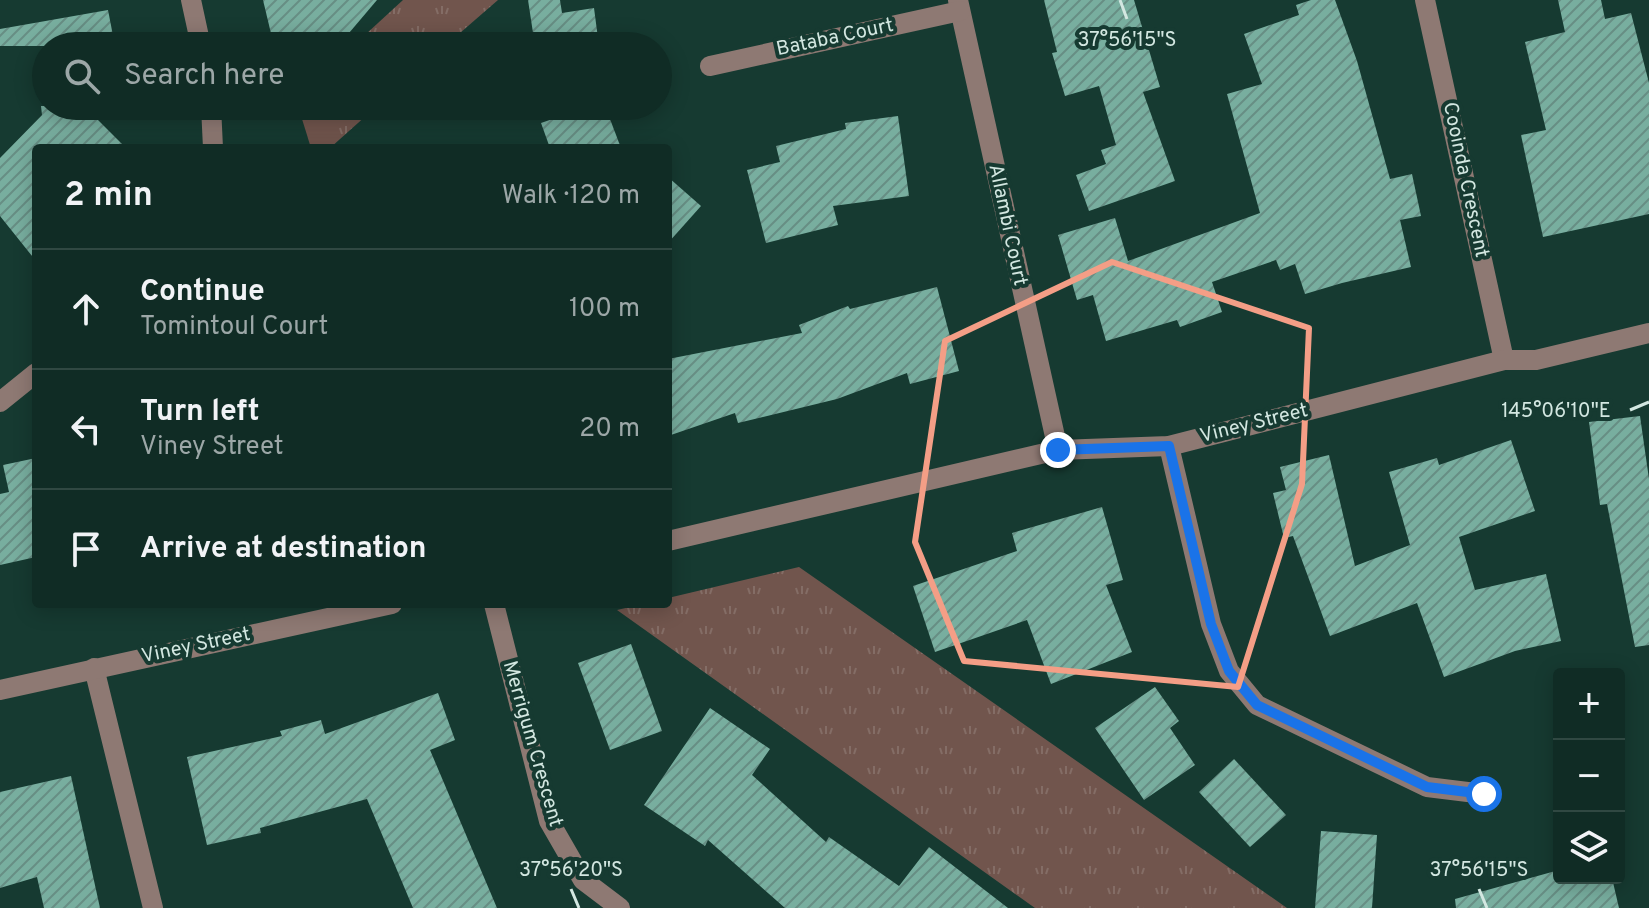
<!DOCTYPE html>
<html lang="en">
<head>
<meta charset="utf-8">
<style>
	body { margin:0; font-family:Overpass,sans-serif; background:#19342d; color:#f1f3f6 }
	.controls { position:absolute; right:24px; bottom:24px; display:grid; overflow:hidden; border-radius:8px; box-shadow:0 4px 20px #0003 }
	.controls button { width:72px; height:72px; display:grid; place-items:center; padding:0; border:0; border-bottom:2px solid #304842; background:#102c25; color:#f1f3f6; font:40px sans-serif }
	.stop { position:absolute; width:24px; height:24px; margin:-18px; border:6px solid #1a73e8; border-radius:50%; background:#fff }
	.stop.end { background:#1a73e8; border-color:#fff; box-shadow:0 2px 8px #0008 }
	.list { margin:0; padding:0; list-style:none }
	h2 { display:flex; justify-content:space-between; align-items:center; height:104px; margin:0; padding:0 32px; font-size:34px }
	h2 small { font-size:26px; font-weight:400; color:#9ca7a7 }
	.list li { display:grid; grid-template-columns:52px 1fr auto; gap:24px; align-items:center; box-sizing:border-box; height:120px; padding:0 32px; border-top:2px solid #304842 }
	.list b { display:block; font-size:30px; white-space:nowrap }
	.list p { margin:0; font-size:26px; white-space:nowrap; color:#9ca7a7 }
	.list em { font-size:26px; font-style:normal; color:#9ca7a7 }
	.icon { flex:none; width:44px; height:44px; fill:none; stroke:currentColor; stroke-width:2; stroke-linecap:round; stroke-linejoin:round }
	.map { position:relative; flex:none; width:1649px; height:908px; overflow:hidden }
	.search { position:absolute; background:#102c25; box-shadow:0 4px 20px #0003; left:32px; top:32px; width:640px; height:88px; display:flex; align-items:center; gap:20px; box-sizing:border-box; padding:0 28px; border-radius:44px; color:#9ca7a7; font-size:30px }
	.panel { position:absolute; background:#102c25; box-shadow:0 4px 20px #0003; left:32px; top:144px; width:640px; height:464px; border-radius:8px }
	.map>svg:first-child { display:block }
</style>
</head>
<body>
<div class="map">
<svg width="1649" height="908" viewBox="0 0 1649 908">
	<defs>
		<pattern id="grass-tufts" width="24" height="20" patternUnits="userSpaceOnUse" patternTransform="scale(2)"><rect width="24" height="20" fill="#71554d"/><path d="M3 7l-1-3M5 7V3M7 7l1-3M15 17l-1-3M17 17v-4M19 17l1-3" fill="none" stroke="#846d66"/></pattern>
		<pattern id="building-hatch" width="6" height="6" patternUnits="userSpaceOnUse" patternTransform="scale(2)"><rect width="6" height="6" fill="#78ae9f"/><path d="M-1 1l2-2M0 6l6-6M5 7l2-2" fill="none" stroke="#678e84"/></pattern>
	</defs>
	<rect width="100%" height="100%" fill="#163a31"/>
	<g fill="url(#grass-tufts)">
		<polygon points="403,0 498,0 445,46 353,46"/>
		<polygon points="298,106 377,106 330,148 311,148"/>
		<polygon points="799,567 1287,908 1035,908 617,610 643,604 668,604 668,598"/>
	</g>
	<g fill="url(#building-hatch)">
		<polygon points="263,0 377,0 338,46 274,46"/>
		<polygon points="528,0 560,0 562,13 594,8 599,46 535,46"/>
		<polygon points="1044,0 1134,0 1160,87 1143,92 1175,181 1089,211 1076,175 1106,164 1101,150 1116,145 1099,86 1065,96 1052,53 1057,52"/>
		<polygon points="1311,0 1335,0 1357,61 1390,179 1412,174 1421,216 1400,220 1411,267 1342,283 1305,294 1295,264 1280,270 1276,260 1212,282 1222,312 1180,327 1177,320 1106,341 1093,295 1077,300 1058,235 1115,218 1128,261 1260,213 1227,94 1262,84 1244,34 1299,15 1296,5"/>
		<polygon points="1558,0 1601,0 1605,19 1631,13 1649,83 1649,214 1543,237 1521,135 1546,130 1525,42 1565,32"/>
		<polygon points="108,10 115,46 0,46 0,29"/>
		<polygon points="41,106 84,106 126,148 36,148 36,261 0,216 0,158 42,115"/>
		<polygon points="590,106 605,106 621,148 550,148 541,123"/>
		<polygon points="898,116 909,196 833,206 838,225 766,243 747,170 780,162 776,146 846,129 845,123"/>
		<polygon points="668,177 701,206 668,243"/>
		<polygon points="937,287 959,371 910,384 907,373 837,399 738,423 735,413 668,436 668,359 802,333 799,325 848,306 850,309"/>
		<polygon points="1640,416 1649,479 1649,645 1635,647 1607,504 1600,505 1589,422"/>
		<polygon points="1511,440 1535,511 1459,537 1475,590 1546,574 1561,641 1515,651 1444,677 1417,603 1330,636 1293,536 1284,538 1273,493 1286,490 1280,467 1329,455 1355,566 1410,545 1389,472 1437,458 1439,465"/>
		<polygon points="36,458 36,557 0,565 0,494 9,492 3,465"/>
		<polygon points="1102,507 1123,580 1106,585 1132,652 1051,684 1027,620 935,652 913,586 1017,551 1012,533"/>
		<polygon points="631,644 662,731 610,750 578,663"/>
		<polygon points="1155,687 1179,721 1170,728 1195,765 1144,800 1095,728"/>
		<polygon points="438,693 455,740 430,750 497,908 413,908 367,799 260,828 261,833 207,845 187,757 282,736 280,731 321,720 325,734"/>
		<polygon points="710,708 770,749 752,775 826,842 829,837 899,886 929,847 1008,908 785,908 708,840 705,846 644,805"/>
		<polygon points="1234,759 1286,815 1250,847 1199,792"/>
		<polygon points="71,776 100,908 44,908 37,877 0,888 0,792"/>
		<polygon points="1321,831 1377,835 1372,908 1315,908"/>
		<polygon points="1559,870 1559,878 1612,878 1619,908 1456,908 1455,899"/>
	</g>
	<g fill="none" stroke-linecap="round" stroke-linejoin="round">
		<g stroke="#8e7973" stroke-width="20">
			<polyline points="191,0 201,46"/>
			<polyline points="958,0 1058,450"/>
			<polyline points="1425,0 1504,360"/>
			<polyline points="710,66 960,11"/>
			<polyline points="211,106 213,148"/>
			<polyline points="0,402 36,373"/>
			<polyline points="1169,446 1211,624 1229,671 1257,705 1427,787 1484,794"/>
			<polyline points="668,541 1058,450 1169,446 1504,360 1536,360 1649,333"/>
			<polyline points="494,604 549,821 583,880 620,908"/>
			<polyline points="94,668 153,908"/>
			<polyline points="0,690 392,604"/>
		</g>
	</g>
	<g fill="none" stroke-linecap="round" stroke-linejoin="round">
		<polyline stroke="#1a73e8" stroke-width="10" points="1058,450 1169,446 1211,624 1229,671 1257,705 1427,787 1484,794"/>
	</g>
	<path fill="none" stroke="#f49e86" stroke-width="6" stroke-linejoin="round" d="M1112 262 1309 328 1302 484 1238 687 964 661 915 542 945 341Z"/>
	<path fill="none" stroke="#d3e7e1" stroke-width="3" d="M1120 0 1127 19M1630 410 1649 402M571 889 579 908M1479 889 1487 908"/>
	<g text-anchor="middle" dominant-baseline="central" stroke-width="8" stroke-linejoin="round" paint-order="stroke">
		<g font-size="20" fill="#d3e7e1" stroke="#163a31">
			<text transform="translate(835 38) rotate(-12)">Bataba Court</text>
			<text transform="translate(1465 180) rotate(78)">Cooinda Crescent</text>
			<text transform="translate(1007 225) rotate(78)">Allambi Court</text>
			<text transform="translate(1254 424) rotate(-14)">Viney Street</text>
			<text transform="translate(196 646) rotate(-12)">Viney Street</text>
			<text transform="translate(532 744) rotate(74)">Merrigum Crescent</text>
		</g>
	</g>
	<g font-size="20" text-anchor="middle" fill="#d3e7e1" stroke="#163a31" stroke-width="8" stroke-linejoin="round" paint-order="stroke">
		<text x="1127" y="46">37°56'15"S</text>
		<text x="1556" y="417">145°06'10"E</text>
		<text x="571" y="876">37°56'20"S</text>
		<text x="1479" y="876">37°56'15"S</text>
	</g>
</svg>
<div class="controls">
<button>+</button>
<button>−</button>
<button><svg class="icon" aria-label="layers" viewBox="0 0 24 24"><path d="M12 4l9 5-9 5-9-5zM3 14l9 5 9-5"/></svg></button>
</div>
<div class="stop" style="left:1484px;top:794px"></div>
<div class="stop end" style="left:1058px;top:450px"></div>
<div class="search"><svg class="icon" aria-label="search" viewBox="0 0 24 24"><circle cx="10" cy="10" r="6"/><path d="M15 15l6 6"/></svg>Search here</div>
<section class="panel">
<h2>2 min<small>Walk · 120 m</small></h2>
<ul class="list">
<li><svg class="icon" aria-label="ahead" viewBox="0 0 24 24"><path d="M12 20V5M6 11l6-6 6 6"/></svg><div><b>Continue</b><p>Tomintoul Court</p></div><em>100 m</em></li>
<li><svg class="icon" aria-label="left" viewBox="0 0 24 24"><path d="M17 20v-9H6M10 6l-5 5 5 5"/></svg><div><b>Turn left</b><p>Viney Street</p></div><em>20 m</em></li>
<li><svg class="icon" aria-label="arrive" viewBox="0 0 24 24"><path d="M6 21V4h12l-3 4 3 4H6"/></svg><div><b>Arrive at destination</b></div></li>
</ul>
</section>
</div>
</body>
</html>
